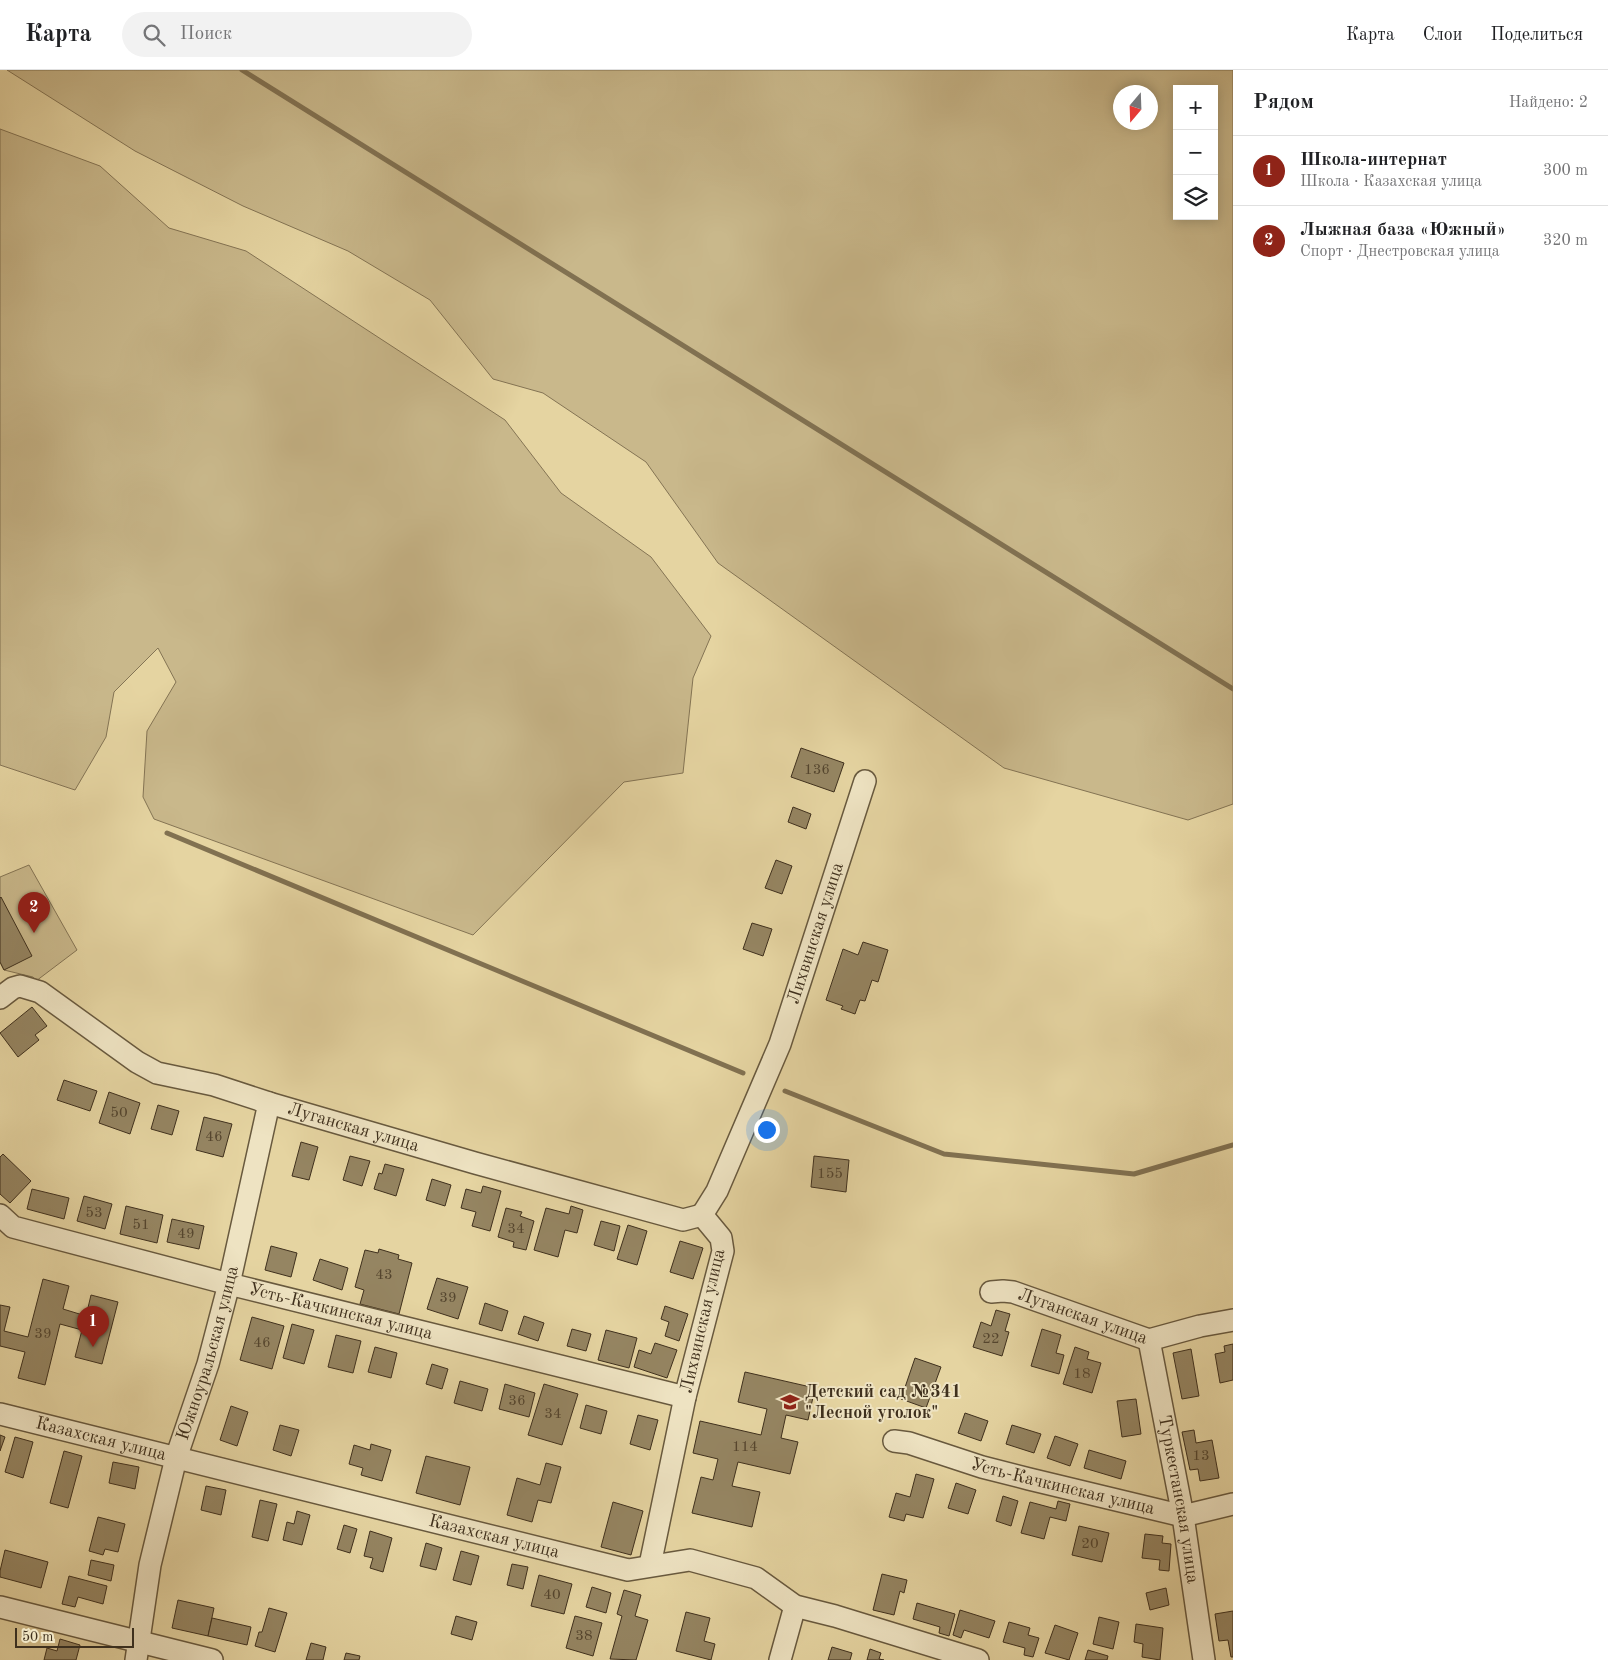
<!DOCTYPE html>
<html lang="ru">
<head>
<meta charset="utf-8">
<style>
	body { margin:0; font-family:"Old Standard TT",serif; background:#f2f2f2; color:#202124 }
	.controls { position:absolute; right:15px; top:15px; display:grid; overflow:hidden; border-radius:0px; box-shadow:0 2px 12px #0003 }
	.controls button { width:45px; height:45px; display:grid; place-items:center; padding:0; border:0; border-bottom:1px solid #e0e0e0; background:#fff; color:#202124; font:25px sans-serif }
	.compass { position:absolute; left:1113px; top:15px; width:45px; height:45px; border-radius:50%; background:#fff; box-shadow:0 2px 12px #0003; rotate:199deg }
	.scale { position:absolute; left:15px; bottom:12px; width:119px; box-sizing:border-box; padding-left:5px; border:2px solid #3f301d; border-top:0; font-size:14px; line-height:18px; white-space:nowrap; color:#3f301d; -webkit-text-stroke:4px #eee3c2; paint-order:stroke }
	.you { position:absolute; left:766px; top:1059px; width:18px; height:18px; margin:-12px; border:4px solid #fff; border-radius:50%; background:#1a73e8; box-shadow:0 0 0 8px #1a73e833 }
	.badge { display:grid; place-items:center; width:32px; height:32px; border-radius:50%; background:#8f2418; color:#fff; font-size:16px; font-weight:700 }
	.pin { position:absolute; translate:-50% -41px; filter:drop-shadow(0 1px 2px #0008) }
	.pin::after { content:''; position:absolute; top:26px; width:18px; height:15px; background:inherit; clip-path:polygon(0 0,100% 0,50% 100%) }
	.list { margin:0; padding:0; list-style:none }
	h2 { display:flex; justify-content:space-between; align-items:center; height:65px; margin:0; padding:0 20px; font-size:21px }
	h2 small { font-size:16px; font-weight:400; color:#757577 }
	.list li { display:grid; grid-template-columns:32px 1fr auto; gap:15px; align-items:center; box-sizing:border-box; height:70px; padding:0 20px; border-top:1px solid #e0e0e0 }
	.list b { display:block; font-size:19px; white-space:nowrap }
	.list p { margin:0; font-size:16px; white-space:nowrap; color:#757577 }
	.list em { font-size:16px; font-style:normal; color:#757577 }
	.icon { flex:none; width:28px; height:28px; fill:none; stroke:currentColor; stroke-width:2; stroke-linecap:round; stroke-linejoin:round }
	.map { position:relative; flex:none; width:1233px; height:1590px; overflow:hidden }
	header { display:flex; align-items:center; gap:30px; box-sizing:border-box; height:70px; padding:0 25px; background:#fff; border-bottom:1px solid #e0e0e0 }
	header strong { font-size:24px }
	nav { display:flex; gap:28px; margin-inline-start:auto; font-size:18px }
	.search { width:350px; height:45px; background:#f2f2f2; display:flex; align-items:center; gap:12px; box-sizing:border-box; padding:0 18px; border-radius:28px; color:#757577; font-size:19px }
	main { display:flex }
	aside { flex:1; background:#fff }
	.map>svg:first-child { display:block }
</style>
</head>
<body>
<header>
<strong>Карта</strong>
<div class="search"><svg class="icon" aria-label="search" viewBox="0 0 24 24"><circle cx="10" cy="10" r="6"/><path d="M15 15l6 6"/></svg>Поиск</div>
<nav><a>Карта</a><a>Слои</a><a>Поделиться</a></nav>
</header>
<main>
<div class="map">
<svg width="1233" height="1590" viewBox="0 0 1233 1590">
	<rect width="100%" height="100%" fill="#e5d4a1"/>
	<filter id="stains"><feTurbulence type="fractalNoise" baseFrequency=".004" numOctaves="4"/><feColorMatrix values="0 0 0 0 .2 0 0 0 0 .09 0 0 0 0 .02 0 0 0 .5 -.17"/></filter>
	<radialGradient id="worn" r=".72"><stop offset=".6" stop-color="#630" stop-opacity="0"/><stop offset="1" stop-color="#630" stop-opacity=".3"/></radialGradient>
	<g fill="#c9b88b" stroke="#847454" fill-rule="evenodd">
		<path d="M7 0H1233V734L1188 750 1004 698 718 493 646 392 543 323 493 309 430 230 348 181 243 136 135 81ZM1177 19H1214V146H1177ZM1150 22V52H1120V22Z"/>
		<polygon points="0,59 100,96 169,158 246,181 505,350 561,423 651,487 711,566 693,608 683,703 624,712 473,865 154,749 143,727 147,661 176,612 158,578 114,622 106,667 75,720 0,695"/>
		<polygon points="29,795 77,880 36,911 33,907 4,900 0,892 0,807"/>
	</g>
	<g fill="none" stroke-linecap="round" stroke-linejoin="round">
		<g stroke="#817151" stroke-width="5">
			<polyline points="242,0 1233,619"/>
			<polyline points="167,763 743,1003"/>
			<polyline points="785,1021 944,1084 1134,1104 1233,1075"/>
		</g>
	</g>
	<g fill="#958562" stroke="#3f301d">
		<polygon points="801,678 844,693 834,722 791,707"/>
		<polygon points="793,737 811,744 806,759 788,752"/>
		<polygon points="776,790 792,796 782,824 765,818"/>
		<polygon points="1,827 32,886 4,900 0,892 0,828"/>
		<polygon points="752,853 772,859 763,886 743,879"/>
		<polygon points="863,872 888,880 878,912 872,910 865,931 860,930 855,944 841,939 843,936 826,930 843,879 858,885"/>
		<polygon points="32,937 47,956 35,965 39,970 18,987 0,963"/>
		<polygon points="64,1010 97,1021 90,1041 57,1030"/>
		<polygon points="109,1022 140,1033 130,1064 99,1053"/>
		<polygon points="158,1035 179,1041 172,1065 151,1059"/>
		<polygon points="204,1047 232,1054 223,1087 196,1080"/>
		<polygon points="301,1072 318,1077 309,1110 292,1106"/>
		<polygon points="3,1084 31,1111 10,1133 0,1124 0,1087"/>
		<polygon points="350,1086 370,1091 362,1116 343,1110"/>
		<polygon points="814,1086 849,1090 846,1122 811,1117"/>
		<polygon points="385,1094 404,1099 396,1126 374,1119 379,1103 382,1104"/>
		<polygon points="432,1109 451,1115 445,1136 426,1130"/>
		<polygon points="483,1116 501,1121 490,1161 472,1156 476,1142 461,1138 466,1119 481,1123"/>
		<polygon points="32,1119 69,1128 64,1149 27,1139"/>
		<polygon points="84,1126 112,1134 105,1159 77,1151"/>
		<polygon points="126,1136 163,1145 157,1173 120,1164"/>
		<polygon points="571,1136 583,1140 577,1163 565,1160 558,1187 534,1180 546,1138 569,1144"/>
		<polygon points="506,1138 522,1142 520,1146 534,1151 526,1180 513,1177 514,1172 498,1167"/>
		<polygon points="172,1149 204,1156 199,1179 167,1172"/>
		<polygon points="601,1151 620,1156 614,1181 594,1175"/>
		<polygon points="628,1155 647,1161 637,1195 617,1189"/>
		<polygon points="680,1171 703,1178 693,1209 670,1202"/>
		<polygon points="271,1176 297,1183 291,1207 265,1200"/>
		<polygon points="379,1179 399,1185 398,1189 412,1193 399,1244 360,1234 364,1220 355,1217 365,1180 378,1183"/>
		<polygon points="320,1189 348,1198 342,1220 313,1210"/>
		<polygon points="437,1208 468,1217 458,1249 427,1239"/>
		<polygon points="43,1209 69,1216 63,1239 86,1246 91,1225 118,1232 102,1294 75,1287 82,1260 60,1254 45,1315 18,1308 25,1282 0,1276 0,1235 10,1237 4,1261 28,1267"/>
		<polygon points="485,1233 508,1241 502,1261 479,1254"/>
		<polygon points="665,1236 688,1244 679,1271 665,1266 669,1252 661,1249"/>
		<polygon points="996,1240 1010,1244 1005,1261 1009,1262 1002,1286 973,1277 981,1252 991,1256"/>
		<polygon points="524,1246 544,1253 538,1271 518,1264"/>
		<polygon points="252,1247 284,1256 272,1299 240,1290"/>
		<polygon points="292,1254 314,1260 304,1294 283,1288"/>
		<polygon points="572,1259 591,1264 586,1281 567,1276"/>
		<polygon points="1042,1259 1061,1265 1056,1283 1064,1285 1059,1304 1031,1296"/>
		<polygon points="606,1260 637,1268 629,1298 598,1290"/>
		<polygon points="336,1265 361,1271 353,1303 328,1297"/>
		<polygon points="655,1273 677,1280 667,1308 634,1297 639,1280 651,1284"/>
		<polygon points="1233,1274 1233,1310 1220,1313 1215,1284 1225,1282 1224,1276"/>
		<polygon points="375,1277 397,1283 391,1308 368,1302"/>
		<polygon points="1075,1277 1089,1282 1087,1289 1101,1293 1092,1323 1063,1314"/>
		<polygon points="1191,1279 1199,1326 1182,1329 1173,1283"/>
		<polygon points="915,1288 941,1297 926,1338 901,1329"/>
		<polygon points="432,1294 448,1299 442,1319 426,1314"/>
		<polygon points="745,1302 815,1318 808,1350 786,1345 781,1368 798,1372 790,1404 738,1392 732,1416 760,1422 752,1457 692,1443 701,1407 713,1410 718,1389 693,1383 700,1351 761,1365 767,1339 738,1332"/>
		<polygon points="460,1311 488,1319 482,1341 454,1333"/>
		<polygon points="505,1314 535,1323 529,1347 499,1339"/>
		<polygon points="544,1314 578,1324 562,1375 528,1365"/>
		<polygon points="1136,1329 1141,1364 1122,1367 1117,1331"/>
		<polygon points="586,1335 607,1341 601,1364 580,1358"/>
		<polygon points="231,1336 248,1342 237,1376 220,1370"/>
		<polygon points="965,1343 988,1351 981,1371 958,1363"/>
		<polygon points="638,1345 658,1350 650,1380 630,1374"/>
		<polygon points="280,1355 299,1360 291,1386 273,1380"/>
		<polygon points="1012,1355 1041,1364 1034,1383 1006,1374"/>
		<polygon points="1194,1360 1196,1373 1212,1370 1219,1408 1200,1411 1198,1399 1190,1400 1182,1362"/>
		<polygon points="0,1365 5,1367 0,1381"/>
		<polygon points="1055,1366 1078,1374 1070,1396 1047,1388"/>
		<polygon points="15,1367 33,1372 23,1408 5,1402"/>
		<polygon points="371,1374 391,1380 382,1411 361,1405 363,1398 349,1394 354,1375 370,1380"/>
		<polygon points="1089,1380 1126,1391 1121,1409 1084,1398"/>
		<polygon points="64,1381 82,1386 68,1438 50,1433"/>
		<polygon points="426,1386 470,1397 460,1435 416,1423"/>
		<polygon points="113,1392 139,1397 135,1419 109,1413"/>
		<polygon points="546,1393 561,1397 551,1433 538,1430 532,1452 507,1445 517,1408 540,1415"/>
		<polygon points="916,1404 934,1409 923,1448 906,1444 904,1451 889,1447 896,1423 910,1427"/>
		<polygon points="956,1413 976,1420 968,1444 948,1438"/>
		<polygon points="206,1416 226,1420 221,1445 201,1440"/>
		<polygon points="1003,1426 1018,1431 1011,1456 996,1451"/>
		<polygon points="260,1430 277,1434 268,1471 252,1467"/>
		<polygon points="1058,1431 1070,1434 1066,1451 1050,1447 1044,1469 1021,1463 1030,1432 1056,1439"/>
		<polygon points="613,1432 643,1441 631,1485 601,1477"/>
		<polygon points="297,1441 310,1445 302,1475 283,1470 287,1452 294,1454"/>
		<polygon points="98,1447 125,1454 118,1482 105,1479 103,1485 89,1481"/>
		<polygon points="344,1455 357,1459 350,1483 337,1479"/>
		<polygon points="1079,1456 1109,1463 1102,1492 1072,1485"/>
		<polygon points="370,1461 392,1468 383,1502 370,1498 373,1488 364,1486"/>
		<polygon points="1145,1464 1163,1466 1162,1473 1171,1474 1169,1501 1159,1500 1160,1490 1142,1488"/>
		<polygon points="426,1473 442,1478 436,1500 420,1496"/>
		<polygon points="5,1480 48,1492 41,1518 0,1507 0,1501"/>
		<polygon points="461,1481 479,1486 471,1515 453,1510"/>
		<polygon points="91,1490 114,1495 111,1511 88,1505"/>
		<polygon points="512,1494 528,1497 523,1519 507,1515"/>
		<polygon points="882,1504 907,1510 904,1523 900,1521 894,1545 873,1540"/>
		<polygon points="539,1505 572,1514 564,1544 531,1536"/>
		<polygon points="69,1506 107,1516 103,1534 78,1527 75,1537 62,1534"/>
		<polygon points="592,1517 611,1523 606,1543 586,1537"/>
		<polygon points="1166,1518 1169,1535 1150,1540 1146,1523"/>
		<polygon points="624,1520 641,1525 635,1546 648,1550 636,1590 610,1589 622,1546 617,1544"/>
		<polygon points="178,1530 214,1538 208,1566 172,1558"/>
		<polygon points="917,1533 955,1544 949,1566 939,1563 940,1557 913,1549"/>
		<polygon points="269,1538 287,1543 275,1582 255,1576 259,1562 262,1562"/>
		<polygon points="960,1540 995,1551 989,1568 964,1560 961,1568 953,1565"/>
		<polygon points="1233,1541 1233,1587 1231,1587 1228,1570 1219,1571 1215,1544"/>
		<polygon points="686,1542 710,1548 704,1571 715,1574 711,1590 676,1581"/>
		<polygon points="456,1546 477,1552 472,1570 451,1564"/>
		<polygon points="575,1546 602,1553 593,1586 566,1578"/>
		<polygon points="1099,1547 1119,1552 1113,1579 1093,1574"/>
		<polygon points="212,1548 251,1557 247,1575 208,1566"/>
		<polygon points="1009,1552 1030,1558 1028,1565 1039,1568 1033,1587 1024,1585 1025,1578 1003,1572"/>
		<polygon points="1136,1554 1163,1558 1160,1590 1142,1587 1143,1574 1134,1572"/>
		<polygon points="1055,1555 1078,1563 1069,1590 1045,1583"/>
		<polygon points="60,1569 80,1575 76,1590 44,1590 47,1578 57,1581"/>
		<polygon points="311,1573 326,1577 323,1590 306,1590"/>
		<polygon points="832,1577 852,1583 850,1590 828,1590"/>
		<polygon points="870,1579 881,1583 879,1589 884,1590 867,1590"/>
		<polygon points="1088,1580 1108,1586 1107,1590 1085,1590"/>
		<polygon points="346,1583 360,1586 359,1590 344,1590"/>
	</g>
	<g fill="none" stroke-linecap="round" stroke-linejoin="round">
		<g stroke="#68593e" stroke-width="24">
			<g id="minor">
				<path id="s1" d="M0 928 13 918 20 916 40 922 137 992 157 1003 214 1015 269 1033 475 1093 683 1150 702 1145"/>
				<path id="s2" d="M0 1145 13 1157 229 1214 685 1327"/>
				<path id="s3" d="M991 1222 1003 1221 1013 1222 1149 1270 1200 1256 1233 1250"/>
				<path id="s4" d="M1149 1270 1183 1446 1204 1590"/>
				<path id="s5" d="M0 1344 628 1500 690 1490 756 1508 795 1536 835 1546 978 1590"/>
				<path id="s6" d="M894 1371 909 1373 982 1397 1029 1409 1183 1446 1233 1434"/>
				<path id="s7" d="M650 1495 685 1327 723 1181 721 1168 702 1145 717 1121 780 974 865 711"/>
				<polyline points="0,1537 212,1590"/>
				<path id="s8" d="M136 1590 150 1495 176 1388 208 1294 229 1214 269 1033"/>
				<polyline points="780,1590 795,1536"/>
			</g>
		</g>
		<use href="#minor" stroke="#eee3c2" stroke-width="21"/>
	</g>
	<defs>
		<g id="school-bare" transform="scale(1.5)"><path d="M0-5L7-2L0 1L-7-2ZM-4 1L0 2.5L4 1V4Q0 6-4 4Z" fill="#8f2418" stroke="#eee3c2" stroke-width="2.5" paint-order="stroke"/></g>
	</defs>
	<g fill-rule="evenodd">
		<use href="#school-bare" x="790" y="1332"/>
	</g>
	<g text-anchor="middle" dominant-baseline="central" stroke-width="4" stroke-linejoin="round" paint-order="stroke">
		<g font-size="15" fill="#54452e">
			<text x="817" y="700">136</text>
			<text x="119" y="1043">50</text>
			<text x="214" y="1067">46</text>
			<text x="830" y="1104">155</text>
			<text x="94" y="1143">53</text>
			<text x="141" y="1155">51</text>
			<text x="516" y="1159">34</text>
			<text x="186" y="1164">49</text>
			<text x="384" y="1205">43</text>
			<text x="448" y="1228">39</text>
			<text x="43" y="1264">39</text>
			<text x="991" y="1269">22</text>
			<text x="262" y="1273">46</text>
			<text x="1082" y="1304">18</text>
			<text x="517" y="1331">36</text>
			<text x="553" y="1344">34</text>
			<text x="745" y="1377">114</text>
			<text x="1201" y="1386">13</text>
			<text x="1090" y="1474">20</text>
			<text x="552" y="1525">40</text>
			<text x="584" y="1566">38</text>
		</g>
		<g font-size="18" fill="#3f301d" stroke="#eee3c2">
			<text stroke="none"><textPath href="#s7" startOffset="670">Лихвинская улица</textPath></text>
			<text stroke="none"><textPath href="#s1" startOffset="391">Луганская улица</textPath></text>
			<text stroke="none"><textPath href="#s2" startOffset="356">Усть-Качкинская улица</textPath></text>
			<text stroke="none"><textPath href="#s3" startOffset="96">Луганская улица</textPath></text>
			<text transform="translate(703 1251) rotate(-77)">Лихвинская улица</text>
			<text stroke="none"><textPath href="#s8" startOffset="316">Южноуральская улица</textPath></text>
			<text stroke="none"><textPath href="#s5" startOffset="104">Казахская улица</textPath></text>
			<text stroke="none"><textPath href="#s6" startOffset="175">Усть-Качкинская улица</textPath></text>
			<text stroke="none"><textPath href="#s4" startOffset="162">Туркестанская улица</textPath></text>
			<text stroke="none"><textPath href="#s5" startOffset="509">Казахская улица</textPath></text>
		</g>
		<g font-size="18" font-weight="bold" fill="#3f301d" stroke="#eee3c2" text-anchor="start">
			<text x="805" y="1322">Детский сад №341<tspan x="805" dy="21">"Лесной уголок"</tspan></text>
		</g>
	</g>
	<rect width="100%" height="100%" filter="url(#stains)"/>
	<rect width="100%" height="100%" fill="url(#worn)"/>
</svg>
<div class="controls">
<button>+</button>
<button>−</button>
<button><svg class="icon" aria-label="layers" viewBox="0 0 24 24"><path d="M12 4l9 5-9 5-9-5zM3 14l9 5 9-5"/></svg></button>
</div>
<svg class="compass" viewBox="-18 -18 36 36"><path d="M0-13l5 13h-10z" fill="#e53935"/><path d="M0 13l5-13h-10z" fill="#757577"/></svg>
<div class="scale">50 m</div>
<div class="you"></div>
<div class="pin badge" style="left:93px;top:1277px">1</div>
<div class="pin badge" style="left:34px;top:863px">2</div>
</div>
<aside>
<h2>Рядом<small>Найдено: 2</small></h2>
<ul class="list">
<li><span class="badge">1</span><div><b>Школа-интернат</b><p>Школа · Казахская улица</p></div><em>300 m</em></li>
<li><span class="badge">2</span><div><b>Лыжная база «Южный»</b><p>Спорт · Днестровская улица</p></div><em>320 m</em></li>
</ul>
</aside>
</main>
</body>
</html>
